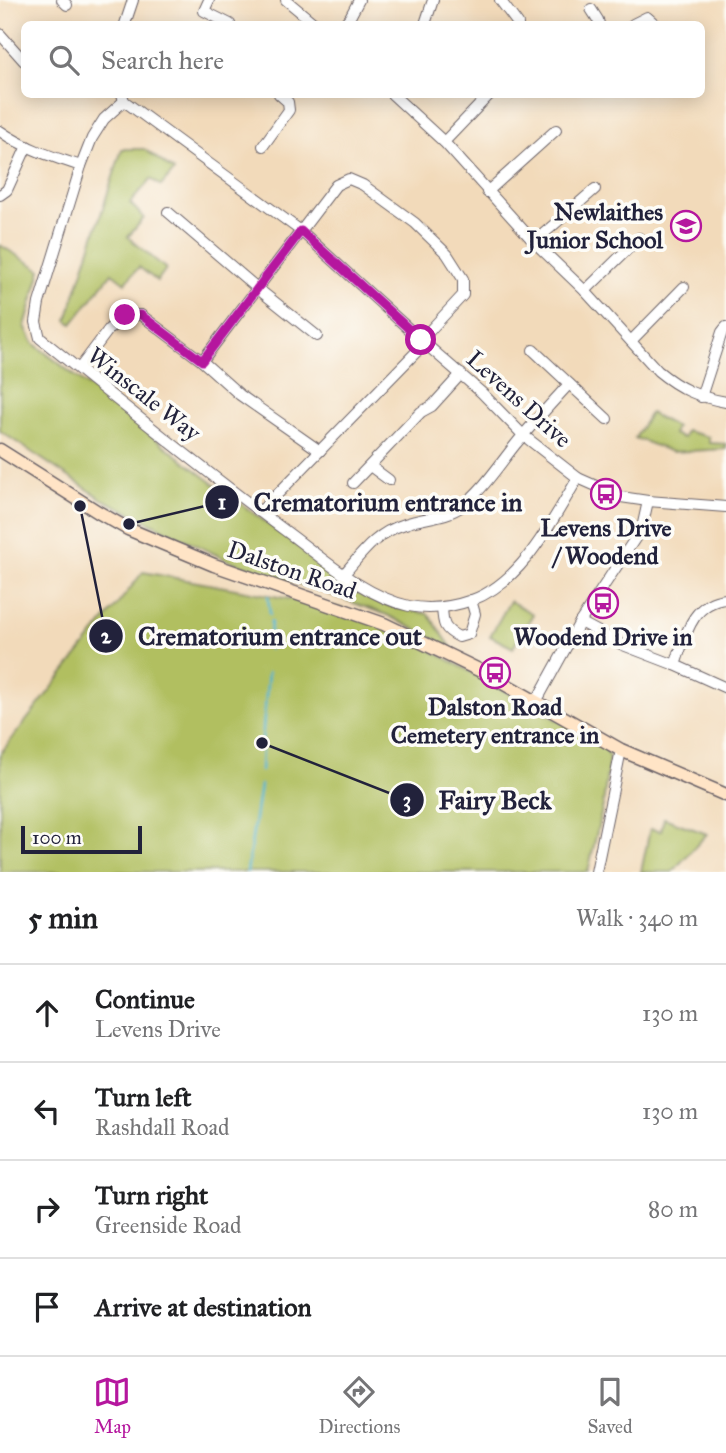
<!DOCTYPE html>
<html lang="en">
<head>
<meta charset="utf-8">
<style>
	body { margin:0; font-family:"IM FELL Great Primer",serif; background:#f6f6f6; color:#202124 }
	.scale { position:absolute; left:21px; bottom:18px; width:121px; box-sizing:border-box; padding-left:7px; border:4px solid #22223b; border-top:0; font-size:19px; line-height:24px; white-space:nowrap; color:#22223b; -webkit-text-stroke:5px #fdfcf7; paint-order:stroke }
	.stop { position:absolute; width:21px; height:21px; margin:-16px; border:5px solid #b5179e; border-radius:50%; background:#fff }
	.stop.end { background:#b5179e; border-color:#fff; box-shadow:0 2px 7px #0008 }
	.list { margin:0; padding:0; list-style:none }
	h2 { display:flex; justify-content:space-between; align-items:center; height:91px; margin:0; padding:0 28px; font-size:30px }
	h2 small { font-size:23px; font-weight:400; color:#757577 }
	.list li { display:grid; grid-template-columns:46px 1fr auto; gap:21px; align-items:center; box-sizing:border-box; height:98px; padding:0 28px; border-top:2px solid #e0e0e0 }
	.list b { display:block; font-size:26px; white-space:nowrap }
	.list p { margin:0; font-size:23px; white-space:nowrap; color:#757577 }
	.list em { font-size:23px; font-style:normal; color:#757577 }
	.icon { flex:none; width:38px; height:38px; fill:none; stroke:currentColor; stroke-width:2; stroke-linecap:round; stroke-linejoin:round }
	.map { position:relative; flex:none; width:726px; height:872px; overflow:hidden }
	.search { position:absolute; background:#fff; box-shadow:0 4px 18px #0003; left:21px; right:21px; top:21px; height:77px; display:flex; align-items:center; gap:18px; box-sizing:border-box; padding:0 24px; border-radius:10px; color:#757577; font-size:26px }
	.sheet { height:483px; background:#fff }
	nav { display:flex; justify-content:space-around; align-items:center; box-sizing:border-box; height:98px; border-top:2px solid #e0e0e0; background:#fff; font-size:19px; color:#757577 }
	nav a { display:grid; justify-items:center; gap:4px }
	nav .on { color:#b5179e }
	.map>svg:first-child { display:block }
</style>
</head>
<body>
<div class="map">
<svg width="726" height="872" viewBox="0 0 726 872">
	<rect width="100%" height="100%" fill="#fdfcf7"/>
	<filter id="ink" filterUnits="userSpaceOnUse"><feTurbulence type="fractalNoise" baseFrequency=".0143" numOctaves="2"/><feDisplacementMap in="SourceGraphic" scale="14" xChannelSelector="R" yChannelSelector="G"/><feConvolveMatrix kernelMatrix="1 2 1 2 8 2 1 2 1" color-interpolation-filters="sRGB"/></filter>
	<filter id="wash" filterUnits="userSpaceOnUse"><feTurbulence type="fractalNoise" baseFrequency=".00686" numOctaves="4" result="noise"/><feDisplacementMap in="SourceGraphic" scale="28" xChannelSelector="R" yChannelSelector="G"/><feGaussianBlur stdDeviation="1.57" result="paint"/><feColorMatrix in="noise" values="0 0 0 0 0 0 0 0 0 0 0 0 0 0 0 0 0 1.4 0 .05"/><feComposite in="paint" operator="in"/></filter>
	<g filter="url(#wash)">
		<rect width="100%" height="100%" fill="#f2daba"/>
		<g fill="#b1bf61" stroke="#6a704e" stroke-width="2">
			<polygon points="122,149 144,149 174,171 161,186 151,179 130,203 144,218 128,237 166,269 157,281 139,267 125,283 112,273 72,324 67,320"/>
			<polygon points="0,245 41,270 25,326 33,343 205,477 330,570 349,588 384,604 428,614 452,648 387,615 340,598 227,560 102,499 0,431"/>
			<polygon points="650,413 676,427 673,434 683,438 686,431 709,437 709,443 726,444 726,449 672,452 635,438"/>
			<polygon points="143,572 339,608 384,624 606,747 609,758 603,805 588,872 0,872 0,754"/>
			<polygon points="510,601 533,614 513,648 490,636"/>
			<polygon points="664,818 707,834 672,872 641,872 650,829 661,831"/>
		</g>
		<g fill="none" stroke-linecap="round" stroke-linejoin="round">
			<g stroke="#4db3cc" stroke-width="2.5">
				<polyline points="268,596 270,614"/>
				<polyline points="269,649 271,621"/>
				<polyline points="262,740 268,673"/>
				<polyline points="261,771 262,750"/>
				<polyline points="247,872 260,785"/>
			</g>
		</g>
	</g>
	<g filter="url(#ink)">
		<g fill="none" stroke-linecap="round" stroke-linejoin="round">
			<g stroke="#6b6267" stroke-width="12">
				<g id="minor">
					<polyline points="62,0 67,5"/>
					<polyline points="209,0 204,11 230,24"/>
					<polyline points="286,0 315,24"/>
					<polyline points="500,0 518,24"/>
					<polyline points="591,9 598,20 599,24"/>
					<polyline points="125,24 133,0"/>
					<polyline points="344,24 350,17 359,0"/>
					<polyline points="425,24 433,0"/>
					<polyline points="633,24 647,17 655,24"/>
					<polyline points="0,34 24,61"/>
					<polyline points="122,94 124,101 301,231 421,340 482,393 523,435 578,478 621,497 648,501 726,507"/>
					<path d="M392 94 444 142 534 242 585 291 658 371C680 389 698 397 726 402"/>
					<path d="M124 101 104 119 92 138 81 166 39 303 36 322 40 338C123 405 206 472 291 535 326 561 366 597 409 606 429 610 452 607 472 600 522 582 552 521 578 478"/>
					<path d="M0 131C24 148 53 157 81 166"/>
					<polyline points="444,142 490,94"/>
					<polyline points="263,146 289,110 288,102 279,94"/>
					<polyline points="487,192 556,130"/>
					<polyline points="0,195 7,190 27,146"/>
					<polyline points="168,212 257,288 317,336"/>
					<polyline points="534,242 595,189"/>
					<polyline points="585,291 639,238"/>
					<polyline points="631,341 684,287"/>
					<polyline points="533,350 607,419"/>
					<polyline points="202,361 336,185 349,179 363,185 415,223 447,254 463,279 463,295 421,340"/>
					<polyline points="79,369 109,329 125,315 141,315 202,361 240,395 320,451"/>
					<polyline points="701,397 722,332 726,327"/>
					<polyline points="370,466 389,480"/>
					<polyline points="353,483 421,412 432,406 461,374"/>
					<polyline points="260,512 425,343"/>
					<path d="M344 574C363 552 376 533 405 524 424 517 446 518 462 506 483 490 499 465 515 445 532 424 551 404 569 384"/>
					<path d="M442 607C443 624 443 629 459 637L469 634 475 614 471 600"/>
					<polyline points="580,622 623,645 675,665 726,688"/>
					<path d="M675 665C685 638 691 602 726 599"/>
					<polyline points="536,702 580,622 642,528 648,501"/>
					<polyline points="596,872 621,750"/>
				</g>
			</g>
			<g stroke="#6b6267" stroke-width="15">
				<polyline id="secondary" points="0,450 98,512 128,529 214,565 384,624 485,673 621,750 726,795"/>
			</g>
			<use href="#minor" stroke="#fff" stroke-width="10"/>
			<use href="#secondary" stroke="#ffe4c6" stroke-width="12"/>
		</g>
	</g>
	<g fill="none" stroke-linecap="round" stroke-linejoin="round" filter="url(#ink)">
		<polyline stroke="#b5179e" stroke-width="9" points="125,315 141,315 202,361 301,231 421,340"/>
	</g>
	<defs>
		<g id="school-ring" transform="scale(1.575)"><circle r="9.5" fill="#fdfcf7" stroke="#b5179e" stroke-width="1.5"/><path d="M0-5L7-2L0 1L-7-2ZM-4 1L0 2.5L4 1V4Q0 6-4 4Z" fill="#b5179e"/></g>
		<g id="bus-ring" transform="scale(1.575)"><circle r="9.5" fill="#fdfcf7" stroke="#b5179e" stroke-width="1.5"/><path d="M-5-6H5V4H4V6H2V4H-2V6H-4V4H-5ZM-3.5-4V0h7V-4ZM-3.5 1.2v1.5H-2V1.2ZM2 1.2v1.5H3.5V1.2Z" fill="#b5179e"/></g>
	</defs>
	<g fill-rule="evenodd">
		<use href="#school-ring" x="686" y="226"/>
		<use href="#bus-ring" x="606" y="494"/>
		<use href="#bus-ring" x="603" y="603"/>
		<use href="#bus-ring" x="495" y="673"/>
	</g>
	<g text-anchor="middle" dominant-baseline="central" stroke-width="7" stroke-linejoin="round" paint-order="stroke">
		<g font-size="24" font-weight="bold" fill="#22223b" stroke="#fdfcf7">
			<text x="663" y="212" text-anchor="end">Newlaithes<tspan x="663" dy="28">Junior School</tspan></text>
			<text x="606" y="528">Levens Drive<tspan x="606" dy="28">/ Woodend</tspan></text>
			<text x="603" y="637">Woodend Drive in</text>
			<text x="495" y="707">Dalston Road<tspan x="495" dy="28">Cemetery entrance in</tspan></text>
		</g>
		<g font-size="24" fill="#22223b" stroke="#fdfcf7">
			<text transform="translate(144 394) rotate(38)">Winscale Way</text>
			<text transform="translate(519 399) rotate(42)">Levens Drive</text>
			<text transform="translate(292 570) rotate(19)">Dalston Road</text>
		</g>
	</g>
	<path fill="none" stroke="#22223b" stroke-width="2.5" d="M129 524L222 502M80 506L106 636M262 743L407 800"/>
	<g fill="#22223b" stroke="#fdfcf7" stroke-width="2.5">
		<circle cx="129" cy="524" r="7"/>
		<circle cx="80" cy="506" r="7"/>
		<circle cx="262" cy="743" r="7"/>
		<circle cx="222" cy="502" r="18"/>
		<circle cx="106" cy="636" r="18"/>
		<circle cx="407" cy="800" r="18"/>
	</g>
	<g font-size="21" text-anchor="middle" font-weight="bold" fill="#fff">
		<text x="222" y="509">1</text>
		<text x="106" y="643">2</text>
		<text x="407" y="807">3</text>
	</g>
	<g font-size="26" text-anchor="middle" font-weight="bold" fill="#22223b" stroke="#fdfcf7" stroke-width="7" stroke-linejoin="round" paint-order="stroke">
		<text x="388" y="511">Crematorium entrance in</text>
		<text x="280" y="645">Crematorium entrance out</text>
		<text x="495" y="809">Fairy Beck</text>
	</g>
</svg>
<div class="scale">100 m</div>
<div class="stop" style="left:421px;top:340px"></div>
<div class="stop end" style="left:125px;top:315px"></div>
<div class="search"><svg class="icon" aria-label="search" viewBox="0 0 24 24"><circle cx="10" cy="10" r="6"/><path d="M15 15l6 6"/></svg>Search here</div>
</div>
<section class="sheet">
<h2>5 min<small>Walk · 340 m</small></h2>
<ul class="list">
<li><svg class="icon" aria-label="ahead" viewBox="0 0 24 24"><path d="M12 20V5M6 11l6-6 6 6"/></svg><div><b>Continue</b><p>Levens Drive</p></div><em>130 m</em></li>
<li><svg class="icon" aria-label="left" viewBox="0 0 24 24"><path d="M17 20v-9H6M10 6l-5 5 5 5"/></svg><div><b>Turn left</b><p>Rashdall Road</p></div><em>130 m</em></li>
<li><svg class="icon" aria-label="right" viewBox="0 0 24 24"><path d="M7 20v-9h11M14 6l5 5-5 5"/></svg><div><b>Turn right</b><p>Greenside Road</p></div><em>80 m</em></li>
<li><svg class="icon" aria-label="arrive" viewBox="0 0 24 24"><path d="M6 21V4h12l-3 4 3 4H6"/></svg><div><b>Arrive at destination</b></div></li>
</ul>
</section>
<nav>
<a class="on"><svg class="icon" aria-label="map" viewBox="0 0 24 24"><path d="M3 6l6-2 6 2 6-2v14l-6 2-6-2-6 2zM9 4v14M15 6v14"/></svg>Map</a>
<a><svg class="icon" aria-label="directions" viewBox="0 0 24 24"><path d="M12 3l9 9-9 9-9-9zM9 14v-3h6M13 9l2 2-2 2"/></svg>Directions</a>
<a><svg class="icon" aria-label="saved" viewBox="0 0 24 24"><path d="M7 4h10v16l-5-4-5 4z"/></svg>Saved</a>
</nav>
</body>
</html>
